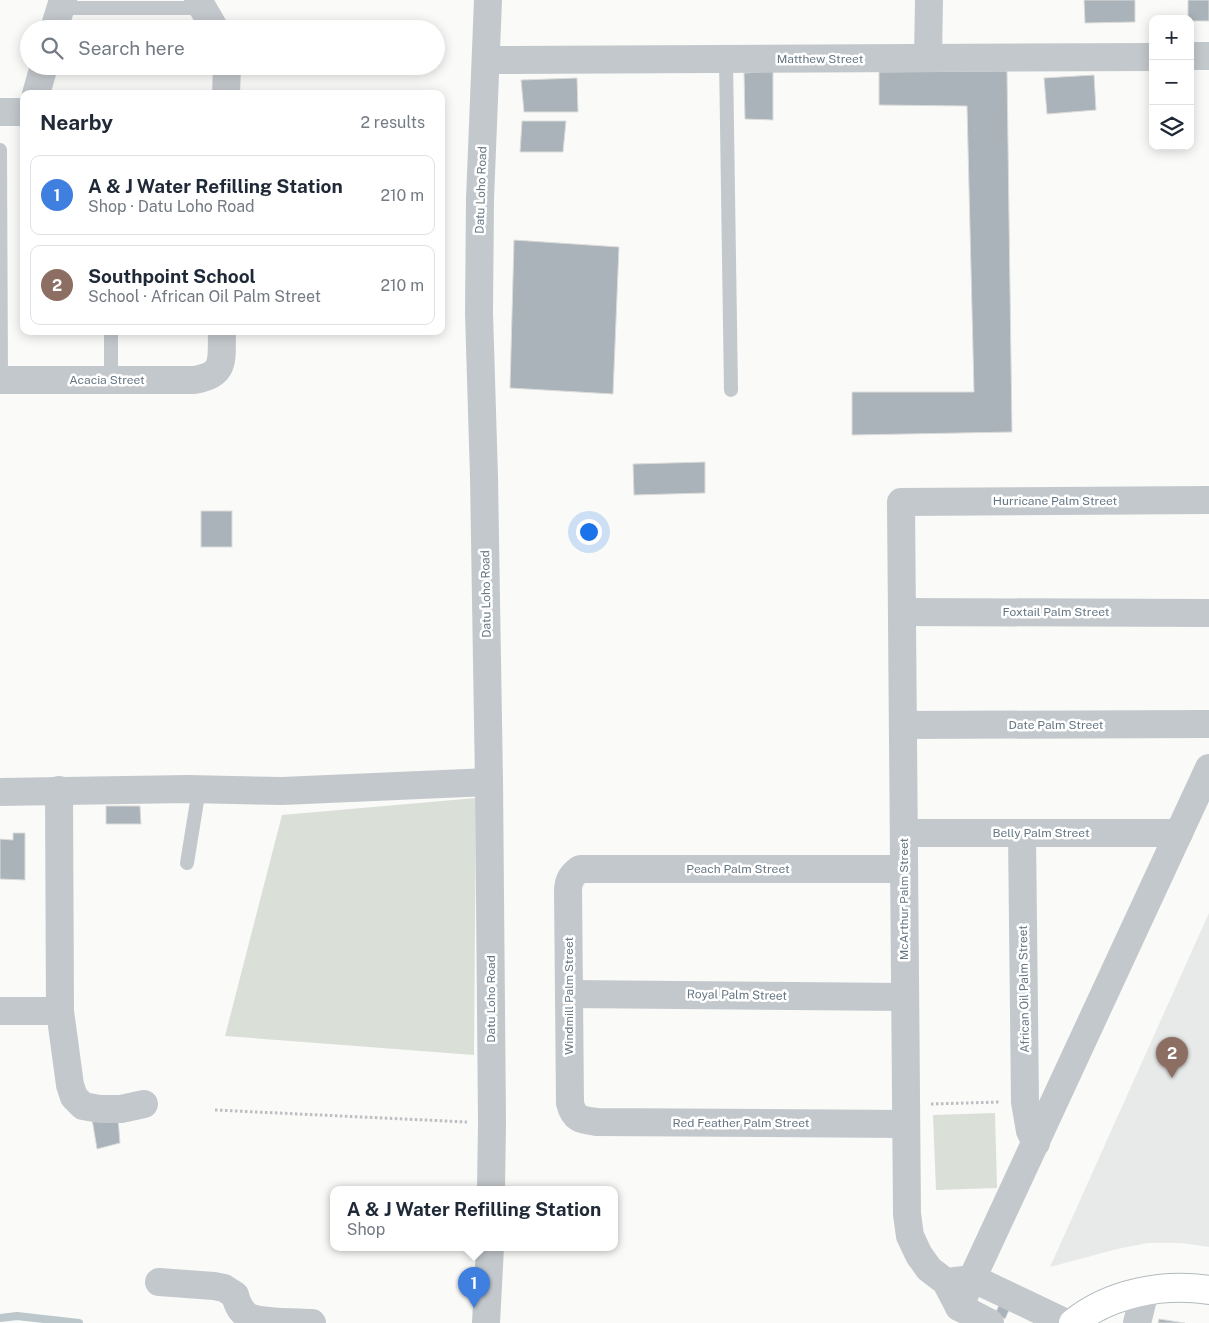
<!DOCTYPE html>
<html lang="en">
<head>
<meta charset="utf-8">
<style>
	body { margin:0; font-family:"Public Sans",sans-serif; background:#f2f2f3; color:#1f2937 }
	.controls { position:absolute; right:15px; top:15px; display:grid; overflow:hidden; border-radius:10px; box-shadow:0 2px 12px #0003 }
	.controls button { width:45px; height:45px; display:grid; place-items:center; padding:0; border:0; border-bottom:1px solid #e0e1e3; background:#fff; color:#1f2937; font:25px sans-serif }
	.you { position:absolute; left:588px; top:531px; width:18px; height:18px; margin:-12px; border:4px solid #fff; border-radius:50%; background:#1a73e8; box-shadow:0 0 0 8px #1a73e833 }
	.badge { display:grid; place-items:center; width:32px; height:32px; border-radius:50%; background:#e4572e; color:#fff; font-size:16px; font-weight:700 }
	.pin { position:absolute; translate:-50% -41px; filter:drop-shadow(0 1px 2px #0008) }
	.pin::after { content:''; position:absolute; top:26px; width:18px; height:15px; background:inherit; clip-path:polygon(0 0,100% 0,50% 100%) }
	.popup { position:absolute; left:330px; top:1186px; width:288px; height:65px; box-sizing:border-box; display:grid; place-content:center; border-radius:10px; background:#fff; filter:drop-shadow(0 1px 4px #0005); font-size:16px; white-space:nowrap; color:#747a83 }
	.popup b { font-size:19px; color:#1f2937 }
	.popup::after { content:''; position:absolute; left:50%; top:100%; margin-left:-10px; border:10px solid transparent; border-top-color:#fff }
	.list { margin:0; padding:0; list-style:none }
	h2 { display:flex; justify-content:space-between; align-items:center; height:65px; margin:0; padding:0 20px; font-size:21px }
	h2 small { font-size:16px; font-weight:400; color:#747a83 }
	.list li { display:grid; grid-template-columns:32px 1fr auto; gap:15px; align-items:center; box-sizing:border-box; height:80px; margin:0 10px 10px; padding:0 10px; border:1px solid #e0e1e3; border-radius:10px }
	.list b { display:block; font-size:19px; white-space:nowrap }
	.list p { margin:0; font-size:16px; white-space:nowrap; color:#747a83 }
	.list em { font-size:16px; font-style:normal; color:#747a83 }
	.icon { flex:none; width:28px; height:28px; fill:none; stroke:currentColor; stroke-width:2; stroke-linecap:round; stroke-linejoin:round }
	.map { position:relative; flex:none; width:1209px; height:1323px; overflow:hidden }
	.search { position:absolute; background:#fff; box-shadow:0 2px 12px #0003; left:20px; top:20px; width:425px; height:55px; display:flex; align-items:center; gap:12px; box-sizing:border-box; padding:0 18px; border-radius:28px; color:#747a83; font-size:19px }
	.panel { position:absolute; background:#fff; box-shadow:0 2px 12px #0003; left:20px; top:90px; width:425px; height:245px; border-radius:10px }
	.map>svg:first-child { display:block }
</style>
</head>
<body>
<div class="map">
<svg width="1209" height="1323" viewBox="0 0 1209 1323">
	<rect width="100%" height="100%" fill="#fafaf8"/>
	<polygon fill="#e8e9e9" points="1209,913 1209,1247 1181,1243 1148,1243 1117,1249 1050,1267"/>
	<g fill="#dadfd7">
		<polygon points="476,798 474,1055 225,1036 282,815"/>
		<polygon points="995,1113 997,1188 936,1190 933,1115"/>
	</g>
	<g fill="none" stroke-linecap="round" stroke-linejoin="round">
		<polyline stroke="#bbc7cb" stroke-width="8" points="0,1318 17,1316 79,1323"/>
	</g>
	<g fill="#aab3b9" stroke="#dcdcda">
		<polygon points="1084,0 1135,0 1135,22 1085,23"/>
		<polygon points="1188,0 1209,0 1209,21 1190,21 1190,19 1188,19"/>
		<polygon points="773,71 773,120 745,119 744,73"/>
		<polygon points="1007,71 1012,432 852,435 852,392 974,392 967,106 879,105 879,72"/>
		<polygon points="1094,75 1096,110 1047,114 1044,78"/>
		<polygon points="577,78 578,112 524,112 521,80"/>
		<polygon points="522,121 566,121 563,152 520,152"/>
		<polygon points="514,240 619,247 613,394 510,388"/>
		<polygon points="705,462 705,493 634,495 633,464"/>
		<rect x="201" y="511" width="31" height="36"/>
		<polygon points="106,806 140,806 141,824 106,824"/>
		<polygon points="13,833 25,833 25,880 0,879 0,839 13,840"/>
		<polygon points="118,1118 120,1143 97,1149 92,1119"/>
		<polygon points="1000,1303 1010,1308 1005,1319 995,1314"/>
		<polygon points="1159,1319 1185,1323 1158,1323"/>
	</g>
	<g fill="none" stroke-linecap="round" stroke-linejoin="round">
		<g stroke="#b3babf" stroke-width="30">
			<path id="secondary" d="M1073 1323C1110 1293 1163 1283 1209 1290"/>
		</g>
		<g stroke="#bbbfc2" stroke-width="3" stroke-dasharray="2.5 2.5" stroke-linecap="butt">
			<polyline points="931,1104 1000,1102"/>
			<polyline points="215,1110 467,1122"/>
		</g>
		<g stroke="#c3c8cc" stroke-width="14">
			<polyline points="61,8 203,8"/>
			<polyline points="726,59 731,390"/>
			<polyline points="0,150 1,380"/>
			<polyline points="111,380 111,331"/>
			<polyline points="187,863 199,789"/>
		</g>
		<g stroke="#c3c8cc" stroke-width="28">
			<polyline points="198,0 215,29"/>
			<polyline points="488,0 480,199 479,313 484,477 489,782 492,1123 491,1189"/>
			<polyline points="54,29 63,0"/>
			<polyline points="1190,56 1209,56"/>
			<polyline points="928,58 929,0"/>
			<polyline points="487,60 1153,57"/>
			<polyline points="36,94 44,66"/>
			<polyline points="226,94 227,66"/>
			<polyline points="0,112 24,112"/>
			<path d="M0 380H194C227 375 221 359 222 331"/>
			<polyline points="902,612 1209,613"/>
			<polyline points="903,725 1209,724"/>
			<polyline points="59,790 60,1011 70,1085 74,1097 83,1106 100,1109 121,1109 144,1104"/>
			<polyline points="0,792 188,789 282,791 489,782"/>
			<polyline points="904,833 1179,833"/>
			<polyline points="1022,833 1025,1102 1030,1131 1036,1143"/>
			<path d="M904 869H580C572 875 569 879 568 889L570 1103C574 1120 582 1120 597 1122L906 1124"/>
			<polyline points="569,994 905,997"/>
			<polyline points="0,1011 60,1011"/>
			<polyline points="955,1281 974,1279 1066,1323"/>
			<path d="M159 1282 214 1286 224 1288 235 1295C237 1303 239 1309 246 1315 257 1323 296 1322 312 1323"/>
			<polyline points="959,1307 1209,768"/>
			<polyline points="486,1323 490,1247"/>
			<polyline points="990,1323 959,1307 946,1282 929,1269 919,1255 910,1236 907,1214 901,502 1209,500"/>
			<polyline points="1137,1323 1145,1291"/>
		</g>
		<use href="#secondary" stroke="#fff" stroke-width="28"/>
	</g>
	<g text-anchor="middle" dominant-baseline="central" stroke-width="5" stroke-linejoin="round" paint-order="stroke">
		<g font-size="12" fill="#657683" stroke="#fff">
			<text x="820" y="59">Matthew Street</text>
			<text transform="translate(481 190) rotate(-88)">Datu Loho Road</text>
			<text x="107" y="380">Acacia Street</text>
			<text x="1055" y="501">Hurricane Palm Street</text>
			<text transform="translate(486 594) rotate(-91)">Datu Loho Road</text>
			<text x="1056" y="612">Foxtail Palm Street</text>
			<text x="1056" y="725">Date Palm Street</text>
			<text x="1041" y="833">Belly Palm Street</text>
			<text x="738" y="869">Peach Palm Street</text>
			<text transform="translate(904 899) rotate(-90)">McArthur Palm Street</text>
			<text transform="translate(1024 989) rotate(-91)">African Oil Palm Street</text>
			<text transform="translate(737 995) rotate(1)">Royal Palm Street</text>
			<text transform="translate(569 996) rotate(-90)">Windmill Palm Street</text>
			<text transform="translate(491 999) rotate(-90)">Datu Loho Road</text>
			<text x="741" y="1123">Red Feather Palm Street</text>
		</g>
	</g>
</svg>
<div class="controls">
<button>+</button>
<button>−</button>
<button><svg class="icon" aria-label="layers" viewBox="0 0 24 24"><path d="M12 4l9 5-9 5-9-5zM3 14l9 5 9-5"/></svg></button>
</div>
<div class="you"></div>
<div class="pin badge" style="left:474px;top:1308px;background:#3f7fe0">1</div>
<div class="popup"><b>A &amp; J Water Refilling Station</b>Shop</div>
<div class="pin badge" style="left:1172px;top:1078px;background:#8d6e63">2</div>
<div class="search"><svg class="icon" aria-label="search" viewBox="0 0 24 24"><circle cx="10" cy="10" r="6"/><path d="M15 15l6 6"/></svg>Search here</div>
<section class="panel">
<h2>Nearby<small>2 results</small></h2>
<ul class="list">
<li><span class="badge" style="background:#3f7fe0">1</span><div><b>A &amp; J Water Refilling Station</b><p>Shop · Datu Loho Road</p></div><em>210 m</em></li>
<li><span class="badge" style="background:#8d6e63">2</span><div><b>Southpoint School</b><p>School · African Oil Palm Street</p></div><em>210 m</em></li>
</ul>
</section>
</div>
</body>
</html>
